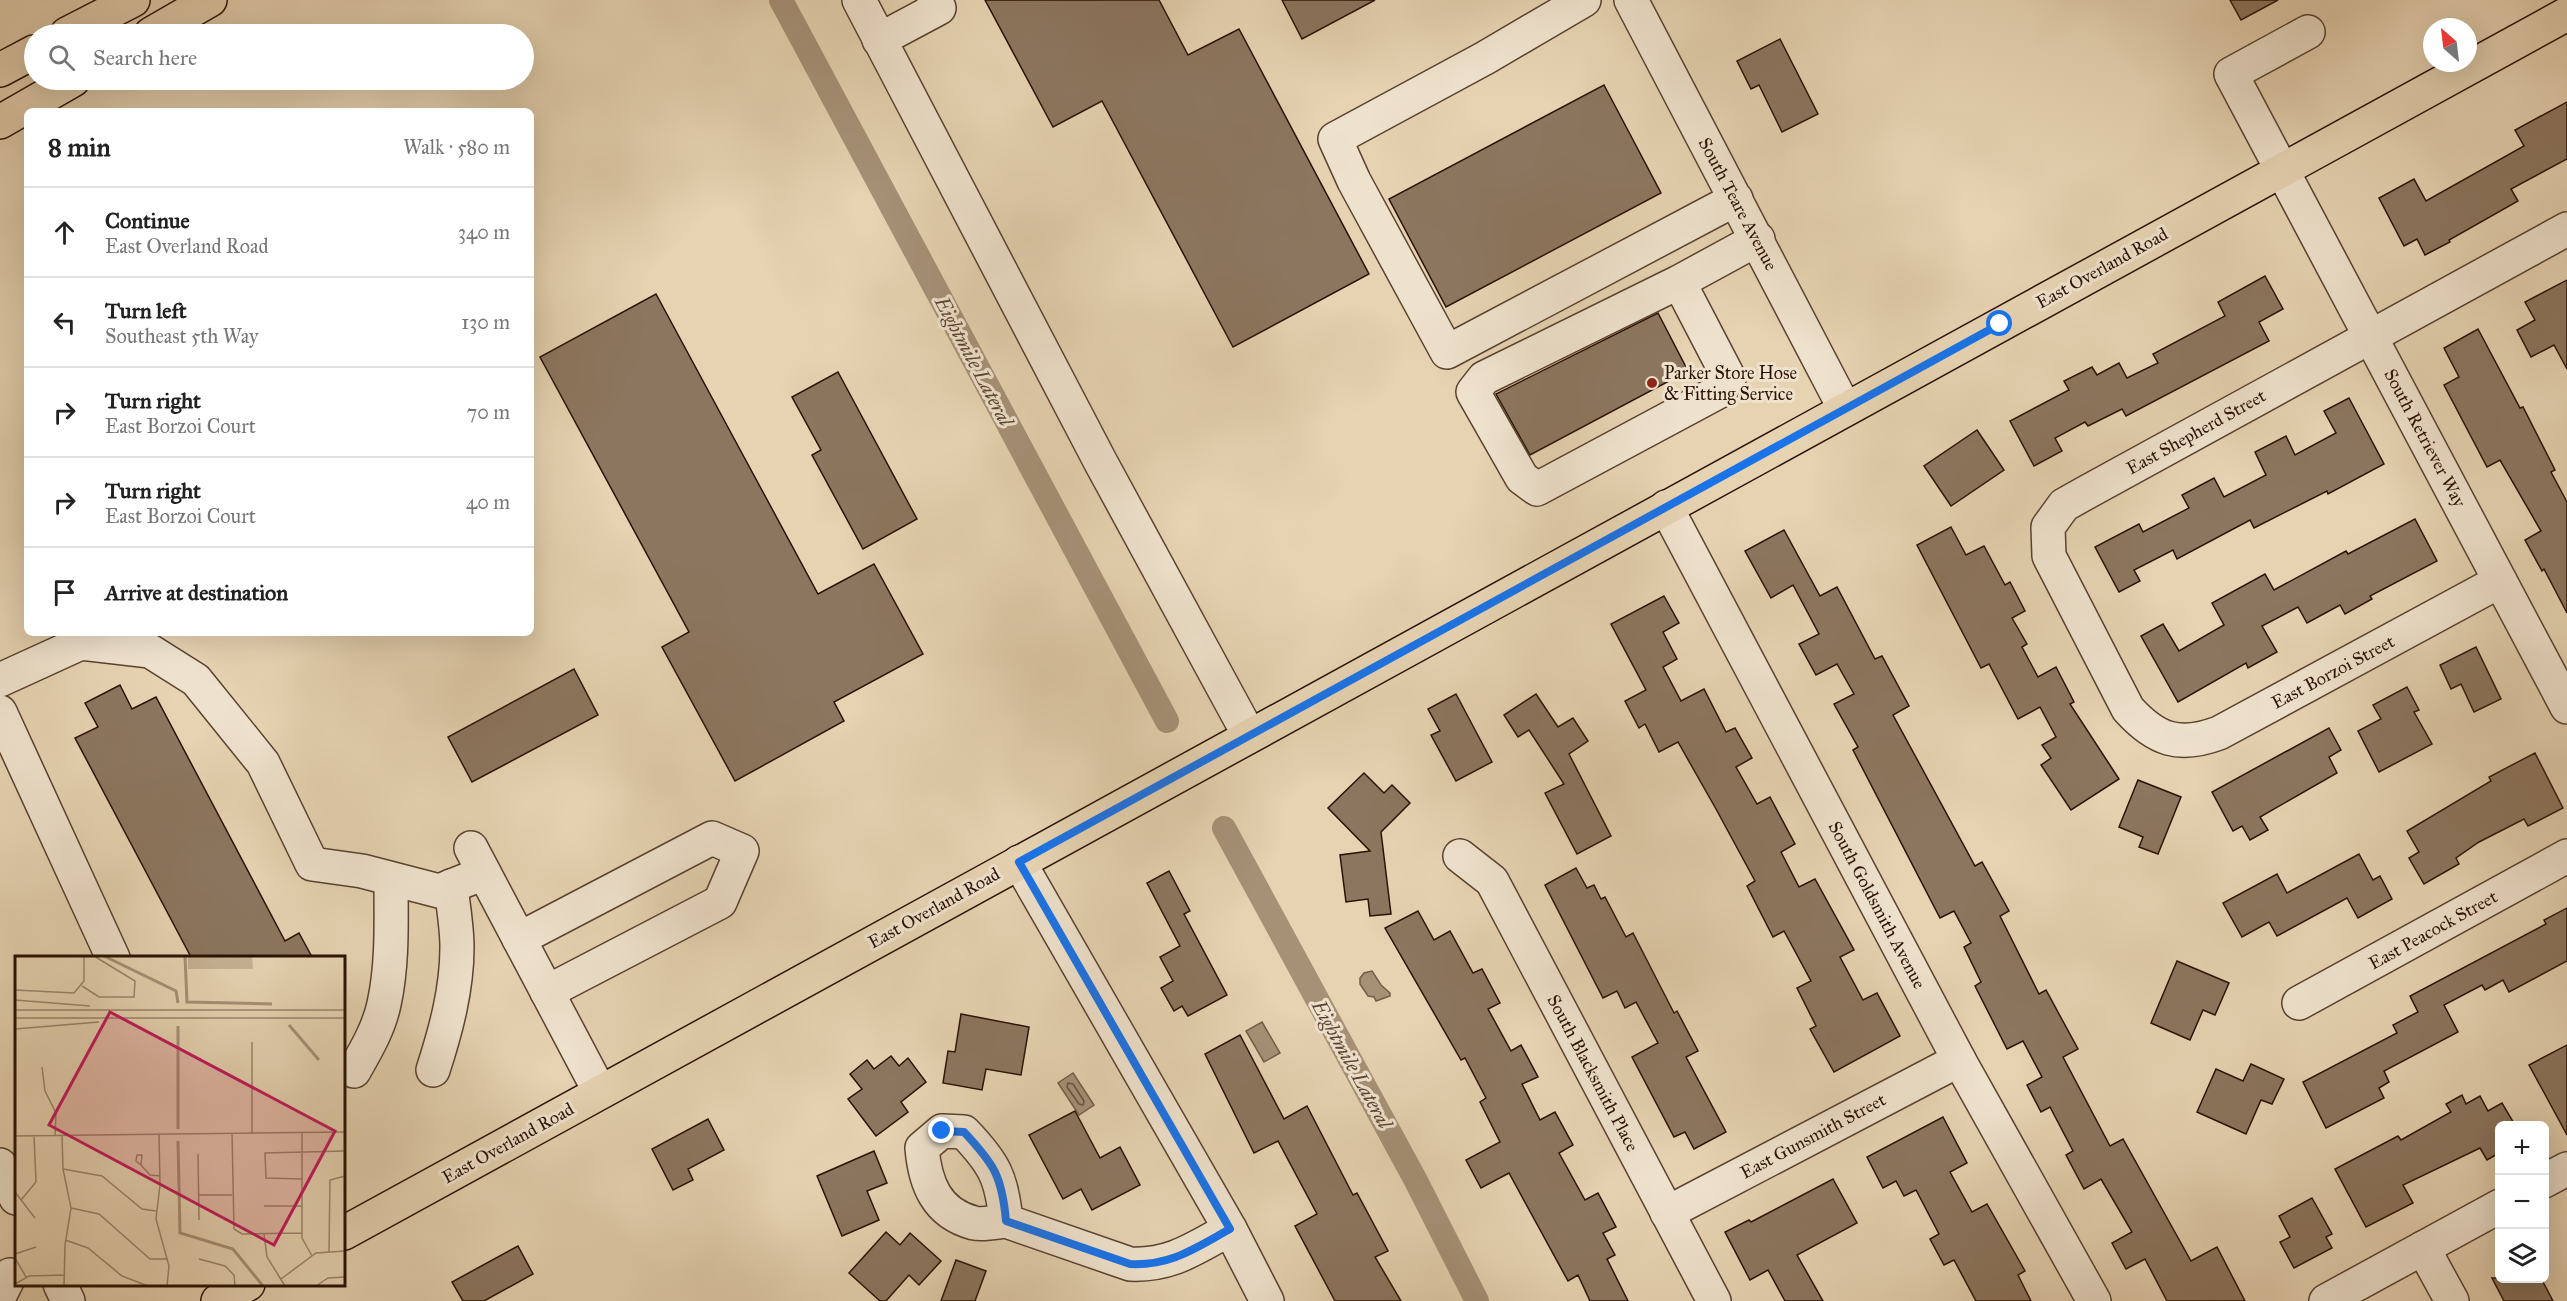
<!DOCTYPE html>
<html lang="en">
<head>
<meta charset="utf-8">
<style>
	body { margin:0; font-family:"IM FELL Great Primer",serif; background:#f6f6f6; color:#222 }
	.controls { position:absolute; right:18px; bottom:18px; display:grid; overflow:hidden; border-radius:9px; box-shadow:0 6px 24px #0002 }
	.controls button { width:54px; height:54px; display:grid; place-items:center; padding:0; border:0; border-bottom:2px solid #e0e0e0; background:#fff; color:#222; font:30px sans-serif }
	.compass { position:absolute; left:2423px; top:18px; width:54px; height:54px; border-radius:50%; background:#fff; box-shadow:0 6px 24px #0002; rotate:332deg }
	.stop { position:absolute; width:18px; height:18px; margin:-14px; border:4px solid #1a73e8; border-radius:50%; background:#fff }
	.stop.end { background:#1a73e8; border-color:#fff; box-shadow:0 2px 6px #0008 }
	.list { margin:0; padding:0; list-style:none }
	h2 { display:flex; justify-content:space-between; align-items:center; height:78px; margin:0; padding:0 24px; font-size:26px }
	h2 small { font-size:20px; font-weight:400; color:#767676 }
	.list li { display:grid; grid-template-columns:39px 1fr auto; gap:18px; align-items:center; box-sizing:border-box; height:90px; padding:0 24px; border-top:2px solid #e0e0e0 }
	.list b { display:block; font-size:22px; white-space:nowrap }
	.list p { margin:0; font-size:20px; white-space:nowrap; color:#767676 }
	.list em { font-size:20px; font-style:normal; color:#767676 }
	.icon { flex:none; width:33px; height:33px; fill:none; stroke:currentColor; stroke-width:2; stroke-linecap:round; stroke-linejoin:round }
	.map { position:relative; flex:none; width:2567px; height:1301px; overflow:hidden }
	.search { position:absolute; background:#fff; box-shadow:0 6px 24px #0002; left:24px; top:24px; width:510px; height:66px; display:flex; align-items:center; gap:15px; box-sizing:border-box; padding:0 21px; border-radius:33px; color:#767676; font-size:22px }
	.panel { position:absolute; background:#fff; box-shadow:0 6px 24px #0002; left:24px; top:108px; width:510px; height:528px; border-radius:9px }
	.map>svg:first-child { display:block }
</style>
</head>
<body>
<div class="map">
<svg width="2567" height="1301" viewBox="0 0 2567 1301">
	<rect width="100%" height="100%" fill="#e6d3b2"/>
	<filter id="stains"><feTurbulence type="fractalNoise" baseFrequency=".00333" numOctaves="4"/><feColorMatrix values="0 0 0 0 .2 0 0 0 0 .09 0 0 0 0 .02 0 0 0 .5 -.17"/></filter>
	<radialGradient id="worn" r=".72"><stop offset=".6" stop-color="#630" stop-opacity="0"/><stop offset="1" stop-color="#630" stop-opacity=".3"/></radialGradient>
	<g fill="#a69177" stroke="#745e49" stroke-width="1.5">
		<polygon points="1372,971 1381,985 1390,993 1390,996 1376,1001 1374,997 1368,996 1360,984 1360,978 1364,973"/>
		<polygon points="1262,1022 1280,1053 1264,1062 1246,1031"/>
		<polygon points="1073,1073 1094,1105 1079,1115 1058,1083"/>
	</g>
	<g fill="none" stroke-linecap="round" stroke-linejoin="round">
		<polygon stroke="#68523e" stroke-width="1.5" points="1068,1083 1073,1084 1084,1101 1083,1105 1079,1104 1067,1087"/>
		<g stroke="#a69177" stroke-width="24">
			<polyline points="781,0 1167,721"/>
			<polyline points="1224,828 1415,1179 1477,1301"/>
		</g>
	</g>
	<g fill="#8c765f" stroke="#2a1205" stroke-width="1.5">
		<polygon points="985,0 1159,0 1188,55 1239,29 1369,274 1233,347 1102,101 1053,127"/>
		<polygon points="1282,0 1375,0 1302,39"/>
		<polygon points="2230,0 2278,0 2241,20"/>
		<polygon points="1780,39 1818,114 1782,132 1759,85 1751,89 1737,61"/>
		<polygon points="1604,85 1661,193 1446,307 1389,199"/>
		<polygon points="2567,102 2567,159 2511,189 2518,201 2449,240 2450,242 2425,255 2417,239 2404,246 2379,198 2414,179 2426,201 2524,146 2515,130"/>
		<polygon points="2265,276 2283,309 2259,322 2269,341 2126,416 2122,409 2088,426 2085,422 2055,438 2062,451 2034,466 2010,421 2069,390 2064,381 2092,367 2097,375 2119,363 2127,378 2158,363 2153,354 2225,316 2218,302"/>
		<polygon points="2567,280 2567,369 2554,345 2531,357 2517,330 2535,320 2525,302"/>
		<polygon points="656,294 818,594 874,564 923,654 834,702 844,721 735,781 662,647 689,632 540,357"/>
		<polygon points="1658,313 1688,371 1530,455 1496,394"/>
		<polygon points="2478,329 2520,408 2523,407 2555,470 2551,472 2567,502 2567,613 2544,569 2542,571 2525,540 2541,531 2500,460 2487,467 2444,385 2459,377 2444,348"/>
		<polygon points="838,372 917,519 863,549 812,455 821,450 792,397"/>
		<polygon points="2349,398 2384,464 2328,494 2327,491 2254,528 2250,520 2177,559 2173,550 2134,570 2140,581 2119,592 2095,547 2139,524 2143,532 2189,508 2182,495 2214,478 2224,497 2266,475 2255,452 2286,436 2295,455 2336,433 2324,411"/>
		<polygon points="1977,430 2004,470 1951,506 1924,466"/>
		<polygon points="2415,519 2437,561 2370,596 2372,599 2345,614 2340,605 2307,623 2298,607 2262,626 2277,652 2248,668 2246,663 2178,702 2141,636 2163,624 2179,651 2224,625 2212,603 2265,574 2274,590 2346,551 2348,554"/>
		<polygon points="1951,527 1966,555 1984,546 2005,585 2010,582 2025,611 2012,618 2027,644 2022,647 2038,677 2056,667 2074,702 2070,704 2119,779 2071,810 2041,765 2051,758 2042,745 2056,737 2040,707 2018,719 1989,664 1981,668 1917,545"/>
		<polygon points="1784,530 1820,596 1837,587 1875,659 1882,656 1909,706 1893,715 1975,866 1982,862 2009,911 2000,916 2039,994 2046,990 2078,1049 2063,1057 2110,1146 2123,1139 2191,1261 2217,1247 2245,1301 2167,1301 2145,1259 2126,1269 2112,1243 2132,1232 2101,1179 2084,1189 2066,1155 2073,1151 2050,1107 2041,1112 2027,1085 2042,1077 2023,1041 2007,1049 1975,986 1981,982 1964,947 1971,943 1954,911 1940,918 1853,750 1858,747 1834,704 1854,694 1837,664 1816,675 1799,644 1819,634 1793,585 1771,598 1745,551"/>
		<polygon points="1664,596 1679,623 1663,632 1677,659 1663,667 1681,701 1704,689 1726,732 1735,728 1752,758 1736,767 1757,804 1770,797 1795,844 1781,852 1799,887 1815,879 1854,950 1840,957 1863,1000 1877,993 1900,1036 1834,1072 1810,1029 1816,1026 1797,988 1811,981 1784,931 1773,937 1747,886 1755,881 1716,809 1678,742 1659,752 1645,724 1639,728 1625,701 1646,690 1611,624"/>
		<polygon points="2476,647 2501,699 2474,712 2461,684 2451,689 2440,665"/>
		<polygon points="574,669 598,715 472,782 448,737"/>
		<polygon points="120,685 132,709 156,697 285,941 299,933 312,957 191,957 75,738 98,727 85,703"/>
		<polygon points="2407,687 2419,710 2414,712 2432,744 2379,772 2358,731 2381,719 2373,705"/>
		<polygon points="1456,694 1492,762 1456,781 1431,735 1440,731 1428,709"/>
		<polygon points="1536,694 1558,727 1573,718 1588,741 1569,754 1611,836 1577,854 1545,793 1564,784 1529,730 1518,737 1504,715"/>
		<polygon points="2329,728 2341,750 2329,757 2337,773 2260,817 2268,830 2250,840 2242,826 2233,831 2212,792"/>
		<polygon points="2535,753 2563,808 2528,826 2524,819 2479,842 2456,858 2459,864 2424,884 2409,858 2419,852 2407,831 2491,781 2489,777"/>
		<polygon points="1364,773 1384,793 1392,785 1410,803 1381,832 1391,914 1370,916 1368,899 1346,902 1340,855 1370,851 1328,808"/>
		<polygon points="2138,780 2181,797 2158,854 2139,847 2143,837 2119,827"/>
		<polygon points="2359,854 2373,880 2380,876 2392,899 2358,918 2347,898 2277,936 2269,922 2242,937 2223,903 2277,874 2287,893"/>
		<polygon points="1576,868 1587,888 1594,885 1601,899 1605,897 1626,937 1633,933 1674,1013 1677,1011 1698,1051 1686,1057 1726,1132 1694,1149 1685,1132 1674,1137 1632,1057 1658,1043 1636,1002 1625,1008 1617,991 1603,998 1545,885"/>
		<polygon points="1169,871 1190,911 1184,914 1227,995 1188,1016 1182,1006 1174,1011 1161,988 1173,981 1160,957 1180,946 1147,883"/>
		<polygon points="2567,908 2567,961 2509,992 2503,980 2485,990 2482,985 2444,1005 2458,1032 2384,1071 2389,1082 2379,1088 2384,1098 2326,1128 2303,1082 2397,1033 2393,1025 2418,1012 2410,996 2546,924 2544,920"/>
		<polygon points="1418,911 1434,940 1450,931 1473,973 1482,969 1500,1003 1488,1009 1511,1051 1521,1045 1538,1077 1522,1084 1540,1120 1555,1112 1573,1145 1559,1153 1585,1200 1598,1193 1616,1227 1603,1233 1615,1255 1607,1259 1628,1301 1590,1301 1578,1275 1568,1281 1509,1173 1481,1188 1466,1160 1500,1142 1480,1102 1486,1098 1465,1058 1461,1060 1385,928"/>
		<polygon points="2177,961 2229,983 2215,1015 2203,1010 2190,1040 2151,1023"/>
		<polygon points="961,1014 1029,1027 1021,1075 986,1069 982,1090 943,1083 948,1051 955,1052"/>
		<polygon points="1240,1035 1284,1119 1307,1106 1353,1195 1357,1193 1388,1251 1375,1257 1401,1301 1335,1301 1295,1226 1317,1214 1278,1141 1254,1153 1205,1054"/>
		<polygon points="2567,1045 2567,1135 2529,1065"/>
		<polygon points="891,1056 899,1066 908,1058 926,1082 901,1102 908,1112 876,1136 848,1099 862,1089 850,1074 867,1060 874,1069"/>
		<polygon points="2251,1064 2284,1079 2272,1104 2261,1100 2246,1134 2197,1112 2216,1069 2243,1081"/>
		<polygon points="2462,1095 2466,1104 2480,1096 2488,1111 2502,1103 2515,1125 2499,1125 2499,1153 2487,1160 2480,1148 2403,1185 2413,1203 2366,1227 2335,1169 2398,1136 2401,1140 2451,1112 2446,1104"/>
		<polygon points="1075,1111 1100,1158 1120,1147 1140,1185 1092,1210 1081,1189 1063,1199 1029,1135"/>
		<polygon points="1943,1117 1967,1163 1950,1172 1972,1212 1987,1204 2025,1271 2018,1275 2031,1301 1976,1301 1954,1260 1944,1265 1930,1239 1939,1234 1916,1190 1904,1196 1896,1181 1883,1188 1867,1157"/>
		<polygon points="708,1119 724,1150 688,1169 693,1180 673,1190 652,1149"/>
		<polygon points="874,1151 887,1183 867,1191 879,1220 842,1236 817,1176"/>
		<polygon points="1833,1179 1857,1223 1797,1255 1823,1301 1785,1301 1768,1270 1750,1280 1725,1232 1749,1220 1751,1222"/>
		<polygon points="2312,1198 2332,1234 2326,1237 2332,1248 2294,1268 2280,1242 2290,1237 2279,1216"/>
		<polygon points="886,1232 900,1245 910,1233 941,1261 919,1285 909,1275 886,1301 880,1301 849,1273"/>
		<polygon points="518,1246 533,1274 484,1301 463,1301 452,1282"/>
		<polygon points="956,1260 986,1271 975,1301 941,1301"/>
		<polygon points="2492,1278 2541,1278 2553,1301 2504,1301"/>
	</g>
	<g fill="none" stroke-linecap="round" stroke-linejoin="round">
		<g stroke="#594230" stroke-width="36">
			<g id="minor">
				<polyline points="859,0 1100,461 1249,735"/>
				<polyline points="1584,0 1485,58 1335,139 1354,181 1447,352 1736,199"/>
				<polyline points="1631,0 1845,409"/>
				<polyline points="2308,32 2231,74 2567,707"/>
				<polyline points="879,40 939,8 934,0"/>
				<polyline points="1679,282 1729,378 1720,391 1537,489 1522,478 1473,392 1484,378 1679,282 1758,239"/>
				<polyline points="1666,507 1959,1060 2094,1301"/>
				<path d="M2500 581 2219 733C2179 748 2156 740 2128 709L2049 556 2048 527 2064 505 2089 491 2567 229"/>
				<polyline points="0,680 81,643 150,651 196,680 263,763 312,864 362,871 439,891 484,873"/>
				<polyline points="0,712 113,958"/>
				<polyline points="471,848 600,1092"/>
				<polyline points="1460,856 1492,881 1714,1301"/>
				<polyline points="1019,862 1230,1229 1267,1301"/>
				<polyline points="519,939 712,838 742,851 720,902 547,992"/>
				<polyline points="2299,1003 2567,856"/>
				<path d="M433 1070C446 1030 457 989 457 947 457 927 453 906 451 886"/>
				<path d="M354 1071C366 1050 379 1028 384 1004 393 963 391 920 391 879"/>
				<polyline points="0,1165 16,1198"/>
				<polyline points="2544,1181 2567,1169"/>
				<polyline points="1667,1213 1959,1060"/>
				<path d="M1006 1221C997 1222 983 1225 974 1223 936 1213 925 1183 922 1148L942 1131 964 1132C994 1163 1002 1178 1006 1221L1130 1264C1171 1266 1195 1248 1230 1229"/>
				<polyline points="2423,1248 2452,1301"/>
				<polyline points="60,1284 68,1301"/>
				<polyline points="0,1295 10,1275"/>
				<polyline points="2326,1301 2500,1206"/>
			</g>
		</g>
		<g stroke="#2a1205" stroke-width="36">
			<g id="major">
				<polyline points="344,1233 2567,14"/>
				<polyline points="218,1301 248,1284"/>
			</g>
		</g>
		<g stroke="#2a1205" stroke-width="36">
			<g id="highway">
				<polyline points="67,34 133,0"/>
				<polyline points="151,34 210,0"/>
				<polyline points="0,70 34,52"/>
				<polyline points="0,122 73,80"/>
			</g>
		</g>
		<use href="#minor" stroke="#efe2cd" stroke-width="33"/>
		<use href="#major" stroke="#e6d3b2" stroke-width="33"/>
		<use href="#highway" stroke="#e6d3b2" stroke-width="33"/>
	</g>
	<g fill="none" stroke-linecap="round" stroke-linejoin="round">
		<path stroke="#1a73e8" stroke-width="8" d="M942 1131 964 1132C994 1164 1002 1176 1006 1221L1130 1264C1171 1266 1195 1248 1230 1229L1019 862 2000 324"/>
	</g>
	<circle fill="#8f2418" stroke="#efe2cd" stroke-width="2" cx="1652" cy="383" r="6"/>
	<g text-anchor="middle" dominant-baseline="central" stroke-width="6" stroke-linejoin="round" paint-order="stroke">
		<g font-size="18" fill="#2a1205" stroke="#efe2cd">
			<text transform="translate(1738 204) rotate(62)">South Teare Avenue</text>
			<text transform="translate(2102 268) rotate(-29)">East Overland Road</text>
			<text transform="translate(2196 432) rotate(-29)">East Shepherd Street</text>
			<text transform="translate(2425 438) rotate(62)">South Retriever Way</text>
			<text transform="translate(2333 672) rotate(-28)">East Borzoi Street</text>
			<text transform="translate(1877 905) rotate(62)">South Goldsmith Avenue</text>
			<text transform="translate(934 908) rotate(-29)">East Overland Road</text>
			<text transform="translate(2433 930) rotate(-29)">East Peacock Street</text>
			<text transform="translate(1593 1073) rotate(62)">South Blacksmith Place</text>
			<text transform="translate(1813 1136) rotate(-28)">East Gunsmith Street</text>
			<text transform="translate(508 1143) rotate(-29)">East Overland Road</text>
		</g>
		<g font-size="18" fill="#2a1205" stroke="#efe2cd" text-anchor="start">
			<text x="1664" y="373">Parker Store Hose<tspan x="1664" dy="21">&amp; Fitting Service</tspan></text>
		</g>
		<g font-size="20" font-style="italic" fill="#5c4533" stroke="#efe2cd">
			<text transform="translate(974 361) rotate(62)">Eightmile Lateral</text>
			<text transform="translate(1352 1064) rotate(61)">Eightmile Lateral</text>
		</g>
	</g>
	<g transform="translate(15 956)">
		<rect width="330" height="330" fill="#e6d3b2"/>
		<path d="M173 0H237L238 13H173Z" fill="#c6b295"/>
		<path fill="none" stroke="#a69177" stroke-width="3" d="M89 0 161 35 163 47M170 0 172 46 257 48M274 69 304 104M163 70V173M163 185 165 277 218 293 248 330"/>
		<path fill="none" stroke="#9b866d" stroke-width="1.5" d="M67 30 84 41H119L120 25 79 0M0 34 59 37 69 25V0M0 44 75 50M0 54H330M0 62H330M0 73 84 66M237 86V177M27 111 30 135 41 157 40 180M217 177 219 273 227 278 287 277M287 177V282L297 300M144 178 145 229 141 263 154 310 152 330M0 180 330 176M47 180 48 213 56 252 50 289 49 330M183 198 184 264M126 209 121 205 122 199H127L126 209 135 219 145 220M48 213 87 220 127 253 141 255M287 223 251 222 250 197 330 195M0 236 20 262M184 239H217M6 244 21 226 19 180M249 250H287M56 252 84 258 135 303H152M249 278 252 301 270 330M50 284 73 292 107 320 133 330M314 296 315 224 330 220M0 298 21 291M0 302 11 321M184 303 210 310 219 319 220 330M266 323 301 297 330 295M0 328 14 320 49 319M301 330 313 322 330 321"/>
		<path fill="#c2185b" fill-opacity="0.15" stroke="#c2185b" stroke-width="3" d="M95 56 320 175 259 289 34 169Z"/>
		<rect width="330" height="330" fill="none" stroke="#2a1205" stroke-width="3"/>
	</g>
	<rect width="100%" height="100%" filter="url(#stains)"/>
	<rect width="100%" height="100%" fill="url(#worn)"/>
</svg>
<div class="controls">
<button>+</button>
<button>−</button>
<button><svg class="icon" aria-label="layers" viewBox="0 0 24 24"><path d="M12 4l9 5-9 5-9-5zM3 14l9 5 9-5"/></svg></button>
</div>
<svg class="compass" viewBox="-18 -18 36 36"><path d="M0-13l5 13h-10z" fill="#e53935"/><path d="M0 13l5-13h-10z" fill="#767676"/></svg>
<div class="stop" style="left:2000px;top:324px"></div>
<div class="stop end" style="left:942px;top:1131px"></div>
<div class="search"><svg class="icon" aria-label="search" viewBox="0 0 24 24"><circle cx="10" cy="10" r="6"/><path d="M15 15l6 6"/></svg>Search here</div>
<section class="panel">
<h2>8 min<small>Walk · 580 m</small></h2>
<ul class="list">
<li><svg class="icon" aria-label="ahead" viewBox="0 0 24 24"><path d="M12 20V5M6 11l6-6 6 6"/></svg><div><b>Continue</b><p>East Overland Road</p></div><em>340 m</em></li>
<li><svg class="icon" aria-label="left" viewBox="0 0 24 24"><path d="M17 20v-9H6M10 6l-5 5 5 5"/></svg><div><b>Turn left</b><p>Southeast 5th Way</p></div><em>130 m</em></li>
<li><svg class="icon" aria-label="right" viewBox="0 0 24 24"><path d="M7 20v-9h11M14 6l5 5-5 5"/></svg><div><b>Turn right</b><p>East Borzoi Court</p></div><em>70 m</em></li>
<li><svg class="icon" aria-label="right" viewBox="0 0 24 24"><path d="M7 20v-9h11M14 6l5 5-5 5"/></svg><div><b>Turn right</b><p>East Borzoi Court</p></div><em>40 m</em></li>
<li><svg class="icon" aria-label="arrive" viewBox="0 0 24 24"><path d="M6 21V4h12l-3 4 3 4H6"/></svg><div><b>Arrive at destination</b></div></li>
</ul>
</section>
</div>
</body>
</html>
